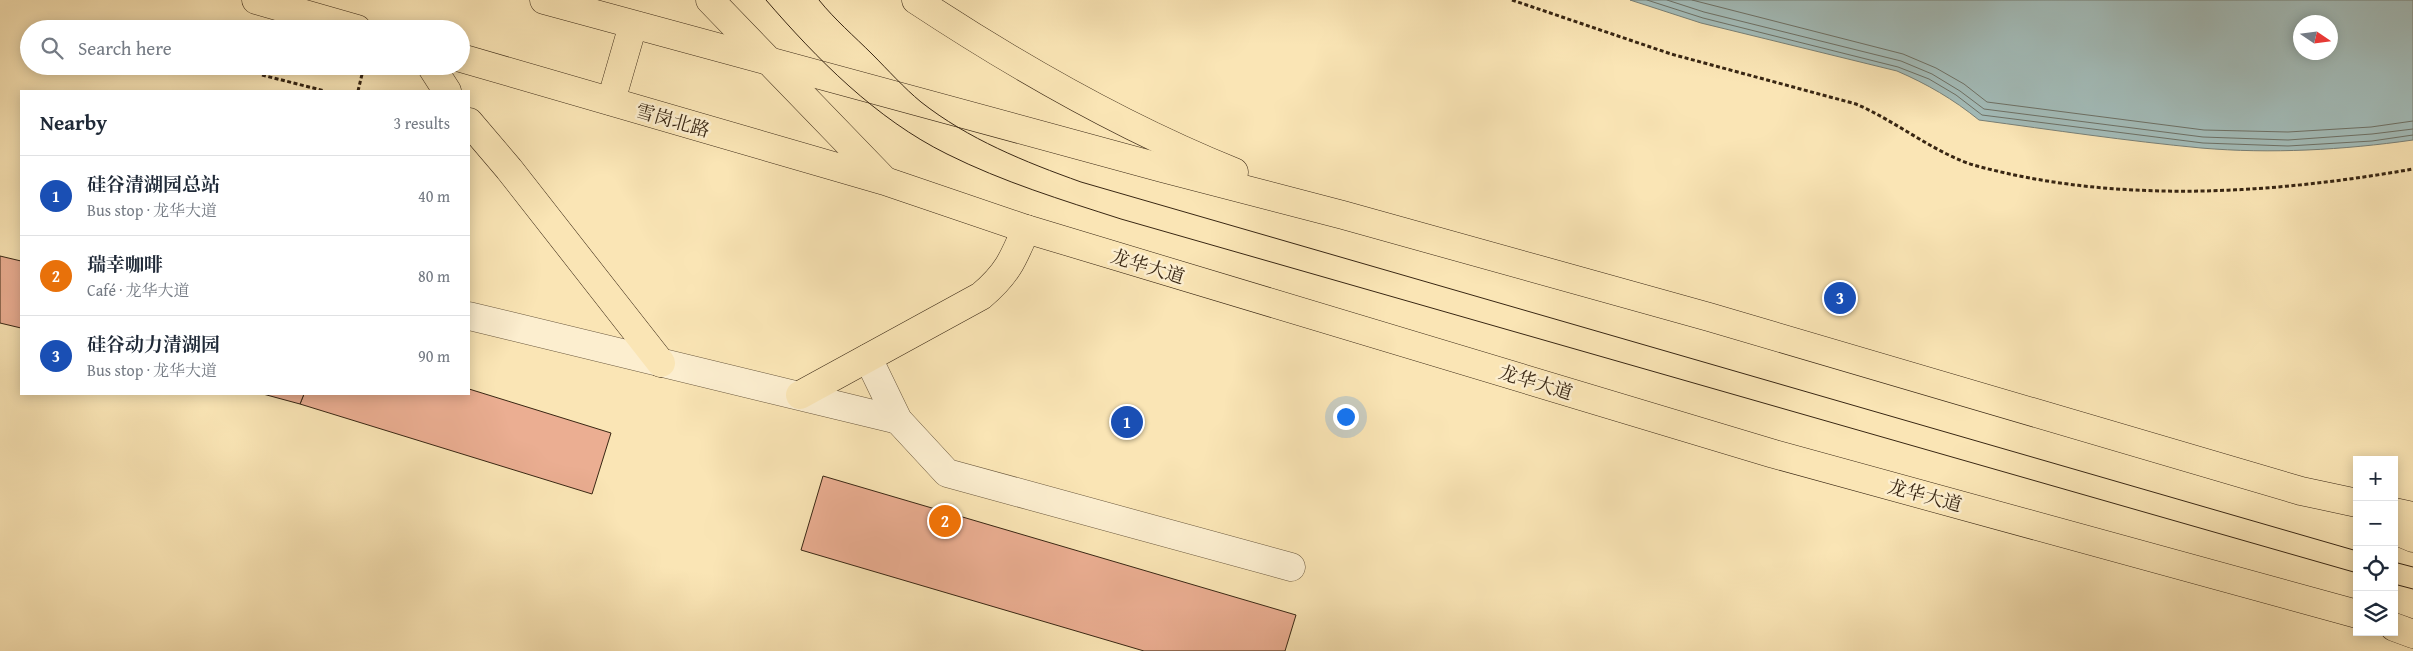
<!DOCTYPE html>
<html lang="en">
<head>
<meta charset="utf-8">
<style>
	body { margin:0; font-family:"Gentium Book Plus","Noto Serif SC",serif; background:#f6f6f7; color:#1f2937 }
	.controls { position:absolute; right:15px; bottom:15px; display:grid; overflow:hidden; border-radius:0px; box-shadow:0 2px 12px #0003 }
	.controls button { width:45px; height:45px; display:grid; place-items:center; padding:0; border:0; border-bottom:1px solid #e0e1e3; background:#fff; color:#1f2937; font:25px sans-serif }
	.compass { position:absolute; left:2293px; top:15px; width:45px; height:45px; border-radius:50%; background:#fff; box-shadow:0 2px 12px #0003; rotate:103deg }
	.you { position:absolute; left:1345px; top:416px; width:18px; height:18px; margin:-12px; border:4px solid #fff; border-radius:50%; background:#1a73e8; box-shadow:0 0 0 8px #1a73e833 }
	.badge { display:grid; place-items:center; width:32px; height:32px; border-radius:50%; background:#0f766e; color:#fff; font-size:16px; font-weight:700 }
	.pin { position:absolute; translate:-50% -50%; border:2px solid #fff; box-shadow:0 1px 5px #0006 }
	.list { margin:0; padding:0; list-style:none }
	h2 { display:flex; justify-content:space-between; align-items:center; height:65px; margin:0; padding:0 20px; font-size:21px }
	h2 small { font-size:16px; font-weight:400; color:#747a83 }
	.list li { display:grid; grid-template-columns:32px 1fr auto; gap:15px; align-items:center; box-sizing:border-box; height:80px; padding:0 20px; border-top:1px solid #e0e1e3 }
	.list b { display:block; font-size:19px; white-space:nowrap }
	.list p { margin:0; font-size:16px; white-space:nowrap; color:#747a83 }
	.list em { font-size:16px; font-style:normal; color:#747a83 }
	.icon { flex:none; width:28px; height:28px; fill:none; stroke:currentColor; stroke-width:2; stroke-linecap:round; stroke-linejoin:round }
	.map { position:relative; flex:none; width:2413px; height:651px; overflow:hidden }
	.search { position:absolute; background:#fff; box-shadow:0 2px 12px #0003; left:20px; top:20px; width:450px; height:55px; display:flex; align-items:center; gap:12px; box-sizing:border-box; padding:0 18px; border-radius:28px; color:#747a83; font-size:19px }
	.panel { position:absolute; background:#fff; box-shadow:0 2px 12px #0003; left:20px; top:90px; width:450px; height:305px; border-radius:0px }
	.map>svg:first-child { display:block }
</style>
</head>
<body>
<div class="map">
<svg width="2413" height="651" viewBox="0 0 2413 651">
	<rect width="100%" height="100%" fill="#fae5b5"/>
	<filter id="stains"><feTurbulence type="fractalNoise" baseFrequency=".004" numOctaves="4"/><feColorMatrix values="0 0 0 0 .2 0 0 0 0 .09 0 0 0 0 .02 0 0 0 .5 -.17"/></filter>
	<radialGradient id="worn" r=".72"><stop offset=".6" stop-color="#630" stop-opacity="0"/><stop offset="1" stop-color="#630" stop-opacity=".3"/></radialGradient>
	<path fill="#a3bcb9" stroke="#788077" fill-rule="evenodd" d="M1630 0H2413V140C2343 150 2271 154 2201 148 2127 141 2053 130 1979 120 1953 99 1927 84 1897 71L1701 23ZM2300 22H2330V52H2300Z"/>
	<g fill="none" stroke-linecap="round" stroke-linejoin="round">
		<g stroke="#6e7166" stroke-width="1">
			<polyline points="1647,0 1703,18 1898,67 1929,79 1956,95 1982,115 2203,143 2288,146 2372,141 2413,135"/>
			<polyline points="1667,0 1704,12 1901,61 1932,74 1960,91 1984,109 2203,137 2288,140 2372,134 2413,129"/>
			<polyline points="1692,0 1903,54 1936,68 1964,84 1987,102 2204,130 2288,132 2371,127 2413,121"/>
		</g>
	</g>
	<g fill="#ebae92" stroke="#382613">
		<polygon points="0,256 21,261 21,328 0,323"/>
		<polygon points="469,389 611,433 592,494 300,404 304,394 469,394"/>
		<polygon points="263,394 304,394 300,404"/>
		<polygon points="823,476 1296,615 1285,651 1144,651 801,550"/>
	</g>
	<g fill="none" stroke-linecap="round" stroke-linejoin="round">
		<g stroke="#68563c" stroke-width="29">
			<g id="minor">
				<polyline points="469,316 898,420"/>
				<polyline points="868,358 898,420 947,473 1291,567"/>
			</g>
		</g>
		<g stroke="#382613" stroke-width="29">
			<g id="major">
				<polyline points="256,0 357,29"/>
				<polyline points="544,0 1162,168 1343,215 1709,317 2301,491 2357,503"/>
				<polyline points="710,0 884,180"/>
				<path d="M916 0C1016 66 1122 127 1234 172"/>
				<polyline points="461,58 885,181 1026,229 1774,454 2357,614"/>
				<polyline points="431,66 447,91"/>
				<polyline points="611,101 633,25"/>
				<polyline points="469,122 509,169 661,363"/>
				<path d="M800 395 981 296C1007 274 1013 260 1026 229"/>
				<polyline points="2394,512 2413,516"/>
				<polyline points="2394,530 2413,538"/>
				<polyline points="2394,627 2413,634"/>
			</g>
		</g>
		<g stroke="#382613" stroke-width="3" stroke-dasharray="4 2.5" stroke-linecap="butt">
			<path d="M1512 0 1671 54 1856 104C1896 121 1937 155 1977 166 2117 204 2271 194 2413 169"/>
			<polyline points="262,75 325,91"/>
			<polyline points="358,91 364,66"/>
		</g>
		<use href="#minor" stroke="#fceecf" stroke-width="28"/>
		<use href="#major" stroke="#fae5b5" stroke-width="28"/>
		<g stroke="#382613" stroke-width="1">
			<path d="M766 0C817 59 876 119 947 154 1003 182 1062 200 1121 219L2357 573"/>
			<path d="M819 0C835 20 854 36 872 54 888 70 904 88 921 102 968 139 1025 162 1081 182L2357 551"/>
			<polyline points="2394,562 2413,567"/>
			<polyline points="2394,584 2413,589"/>
		</g>
	</g>
	<g text-anchor="middle" dominant-baseline="central" stroke-width="5" stroke-linejoin="round" paint-order="stroke">
		<g font-size="19" fill="#382613" stroke="#fceecf">
			<text transform="translate(673 120) rotate(16)">雪岗北路</text>
			<text transform="translate(1148 266) rotate(17)">龙华大道</text>
			<text transform="translate(1536 382) rotate(17)">龙华大道</text>
			<text transform="translate(1925 495) rotate(15)">龙华大道</text>
		</g>
	</g>
	<rect width="100%" height="100%" filter="url(#stains)"/>
	<rect width="100%" height="100%" fill="url(#worn)"/>
</svg>
<div class="controls">
<button>+</button>
<button>−</button>
<button><svg class="icon" aria-label="locate" viewBox="0 0 24 24"><circle cx="12" cy="12" r="6"/><path d="M12 2v4M12 18v4M2 12h4M18 12h4"/></svg></button>
<button><svg class="icon" aria-label="layers" viewBox="0 0 24 24"><path d="M12 4l9 5-9 5-9-5zM3 14l9 5 9-5"/></svg></button>
</div>
<svg class="compass" viewBox="-18 -18 36 36"><path d="M0-13l5 13h-10z" fill="#e53935"/><path d="M0 13l5-13h-10z" fill="#747a83"/></svg>
<div class="you"></div>
<div class="pin badge" style="left:1127px;top:422px;background:#1a4fb4">1</div>
<div class="pin badge" style="left:945px;top:521px;background:#e8710a">2</div>
<div class="pin badge" style="left:1840px;top:298px;background:#1a4fb4">3</div>
<div class="search"><svg class="icon" aria-label="search" viewBox="0 0 24 24"><circle cx="10" cy="10" r="6"/><path d="M15 15l6 6"/></svg>Search here</div>
<section class="panel">
<h2>Nearby<small>3 results</small></h2>
<ul class="list">
<li><span class="badge" style="background:#1a4fb4">1</span><div><b>硅谷清湖园总站</b><p>Bus stop · 龙华大道</p></div><em>40 m</em></li>
<li><span class="badge" style="background:#e8710a">2</span><div><b>瑞幸咖啡</b><p>Café · 龙华大道</p></div><em>80 m</em></li>
<li><span class="badge" style="background:#1a4fb4">3</span><div><b>硅谷动力清湖园</b><p>Bus stop · 龙华大道</p></div><em>90 m</em></li>
</ul>
</section>
</div>
</body>
</html>
